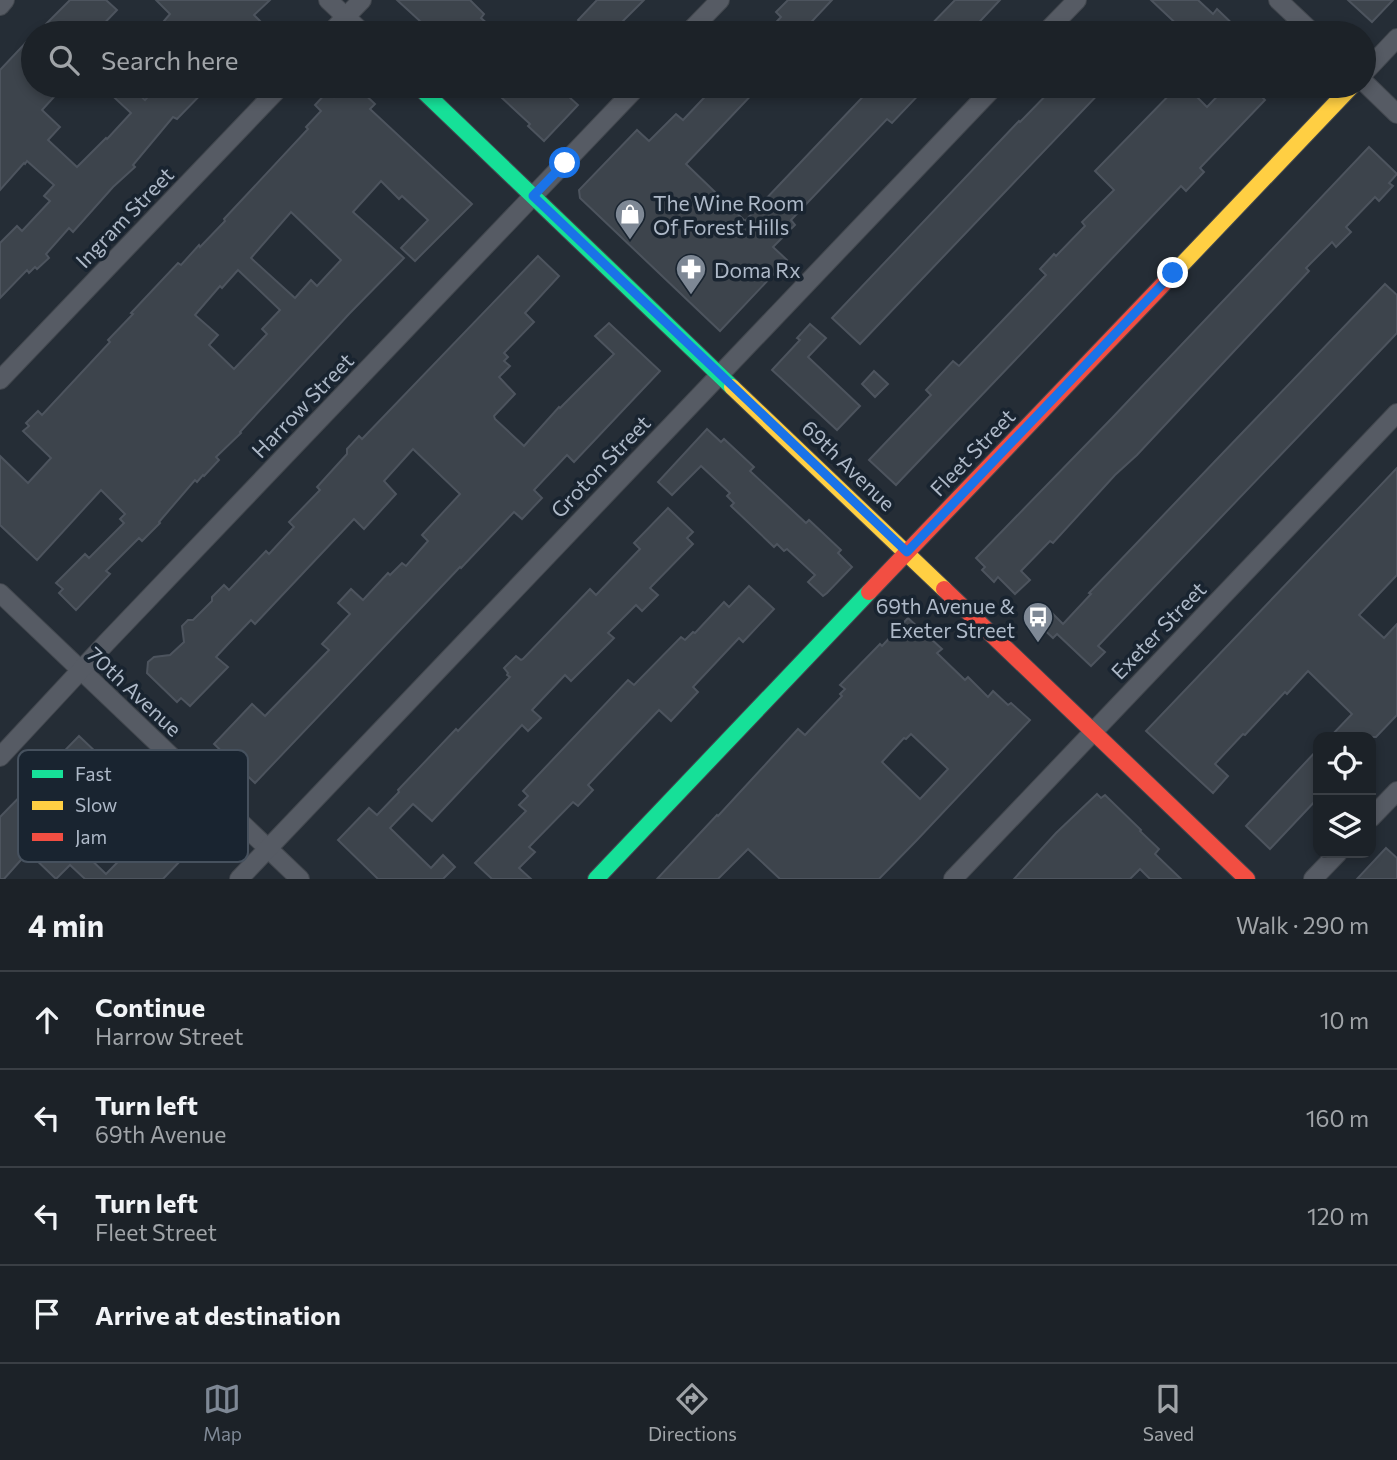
<!DOCTYPE html>
<html lang="en">
<head>
<meta charset="utf-8">
<style>
	body { margin:0; font-family:Commissioner,sans-serif; background:#292f34; color:#f1f3f6 }
	.controls { position:absolute; right:21px; bottom:21px; display:grid; overflow:hidden; border-radius:14px; box-shadow:0 4px 10px #0003 }
	.controls button { width:63px; height:63px; display:grid; place-items:center; padding:0; border:0; border-bottom:2px solid #3a3f45; background:#1c2228; color:#f1f3f6; font:35px sans-serif }
	.stop { position:absolute; width:21px; height:21px; margin:-16px; border:5px solid #1a73e8; border-radius:50%; background:#fff }
	.stop.end { background:#1a73e8; border-color:#fff; box-shadow:0 2px 7px #0008 }
	.list { margin:0; padding:0; list-style:none }
	h2 { display:flex; justify-content:space-between; align-items:center; height:91px; margin:0; padding:0 28px; font-size:30px }
	h2 small { font-size:23px; font-weight:400; color:#a0a4a8 }
	.list li { display:grid; grid-template-columns:46px 1fr auto; gap:21px; align-items:center; box-sizing:border-box; height:98px; padding:0 28px; border-top:2px solid #3a3f45 }
	.list b { display:block; font-size:26px; white-space:nowrap }
	.list p { margin:0; font-size:23px; white-space:nowrap; color:#a0a4a8 }
	.list em { font-size:23px; font-style:normal; color:#a0a4a8 }
	.icon { flex:none; width:38px; height:38px; fill:none; stroke:currentColor; stroke-width:2; stroke-linecap:round; stroke-linejoin:round }
	.map { position:relative; flex:none; width:1397px; height:879px; overflow:hidden }
	.search { position:absolute; background:#1c2228; box-shadow:0 4px 10px #0003; left:21px; right:21px; top:21px; height:77px; display:flex; align-items:center; gap:18px; box-sizing:border-box; padding:0 24px; border-radius:38px; color:#a0a4a8; font-size:26px }
	.sheet { height:483px; background:#1c2228 }
	nav { display:flex; justify-content:space-around; align-items:center; box-sizing:border-box; height:98px; border-top:2px solid #3a3f45; background:#1c2228; font-size:19px; color:#a0a4a8 }
	nav a { display:grid; justify-items:center; gap:4px }
	nav .on { color:#7e8895 }
	.map>svg:first-child { display:block }
</style>
</head>
<body>
<div class="map">
<svg width="1397" height="879" viewBox="0 0 1397 879">
	<rect width="100%" height="100%" fill="#252d36"/>
	<g fill="#3d444c" stroke="#4d545e" stroke-width="2" fill-rule="evenodd">
		<polygon points="70,0 106,0 117,10 95,33 37,33"/>
		<polygon points="156,0 270,0 254,15 272,33 176,33 164,21 170,14"/>
		<polygon points="397,0 470,0 484,14 481,18 498,33 433,33"/>
		<polygon points="597,0 644,0 611,33 573,33 582,25 578,20"/>
		<polygon points="788,0 832,0 801,33 766,33 781,17 776,12"/>
		<polygon points="955,0 1000,0 969,33 923,33"/>
		<polygon points="1151,0 1198,0 1213,14 1217,9 1242,33 1186,33"/>
		<polygon points="1348,0 1393,0 1372,22"/>
		<polygon points="33,35 33,86 64,86 42,110 60,127 48,140 77,167 106,138 107,139 131,113 102,86 130,86 145,100 158,86 209,86 177,119 173,117 133,165 135,167 113,187 73,232 69,228 46,254 49,258 37,269 35,267 29,273 27,270 0,298 0,243 17,226 22,231 50,201 44,196 54,185 27,161 25,164 24,163 0,190 0,70"/>
		<path d="M344 86H356L375 104 370 109 472 204 415 261 401 248 428 220 402 196 399 199 381 181 353 212 404 258 349 314 240 432 241 433 216 457 219 460 204 476 203 475 197 482 195 480 159 522 160 523 142 541 139 538 106 571 110 574 76 610 59 593 63 589 56 583 85 554 89 558 124 523 120 519 125 514 101 490 37 560 0 525V456L28 483 51 458 23 431 29 426 26 423 38 411 42 415 110 342 108 340 133 314 131 313 178 263 181 265 199 245 200 247 225 221 224 219 308 129 306 127 321 111 315 105 328 91 334 97ZM291 212 341 260 317 286 311 280 295 298 251 258ZM238 270 280 310 262 329 267 334 234 369 209 345 218 335 195 315 220 286 222 288Z"/>
		<polygon points="489,86 557,86 578,105 544,141 528,126 530,124"/>
		<polygon points="715,86 760,86 686,164 745,221 873,86 927,86 892,123 887,119 791,220 795,225 773,247 787,260 720,331 580,198 579,190 637,130 649,141 676,114 683,120"/>
		<polygon points="1055,86 1106,86 860,344 832,318 1019,121 1020,122"/>
		<polygon points="1178,86 1186,86 1207,107 1227,86 1272,86 1262,97 1265,100 1200,168 1204,172 1186,191 1181,186 896,485 869,460 931,395 926,390 953,361 959,366 1046,275 1040,269 1054,254 1056,256 1085,226 1082,222 1114,190 1095,171"/>
		<polygon points="1369,147 1397,174 1389,183 1393,186 1379,201 1375,197 1346,227 1351,232 1336,247 1332,242 1306,268 1309,271 1137,455 1115,475 1053,543 1050,541 1021,571 1030,580 1015,594 998,577 994,582 982,570 985,567 976,558 1112,418"/>
		<polygon points="538,256 559,276 525,313 534,322 504,353 508,357 504,361 510,366 499,377 515,394 494,416 495,419 524,446 559,407 560,408 614,354 595,336 609,323 660,371 574,462 567,455 534,490 542,498 522,519 514,512 461,568 460,567 255,783 214,744 252,704 265,716 329,650 322,644 350,614 338,603 351,589 363,600 388,573 390,575 402,563 406,566 428,541 422,535 460,494 413,449 384,481 396,494 364,529 354,519 255,624 251,620 230,642 216,657 228,667 190,706 181,698 177,702 147,673 148,662 154,657 170,655 184,642 182,626 188,620 193,620 212,601 212,597 224,585 229,590 266,551 269,554 294,527 289,522 320,490 317,487 347,454 347,449 359,436 362,439"/>
		<polygon points="1385,284 1397,295 1397,333 1098,646 1105,652 1091,666 1057,634 1053,638 1036,622 1048,609 1063,624 1091,594 1089,593 1218,458"/>
		<polygon points="810,324 826,338 808,357 860,406 837,430 772,370 800,340 797,338"/>
		<polygon points="874,371 888,384 875,397 862,384"/>
		<polygon points="707,429 721,442 724,439 754,467 750,471 806,523 809,520 841,550 838,553 852,567 827,593 823,596 808,582 815,575 787,549 784,551 777,544 774,547 731,506 734,503 727,496 730,493 701,466 672,495 658,482"/>
		<polygon points="1397,468 1397,575 1359,615 1384,638 1397,624 1397,715 1376,737 1330,737 1352,714 1308,671 1287,694 1285,692 1245,735 1243,734 1215,764 1228,776 1213,793 1146,731"/>
		<polygon points="668,508 693,532 687,538 693,544 650,588 658,595 642,611 636,605 608,633 614,638 571,681 565,675 532,710 541,718 528,731 522,725 432,821 413,804 390,828 431,868 443,855 455,867 443,879 378,879 338,840 369,808 377,815 399,792 398,790 456,729 458,731 510,677 507,675 508,673 504,668 516,656 521,660 523,659 590,589 596,595 640,549 634,543"/>
		<polygon points="749,586 774,609 743,642 739,638 693,687 698,692 671,721 659,710 588,785 593,790 578,806 573,802 529,847 535,852 519,868 531,879 492,879 475,863 526,811 519,805 528,796 523,791 628,680 634,685 681,637 685,640 693,632 695,633 724,602 729,607"/>
		<path d="M908 618 942 649 937 653 965 680 968 677 988 697 993 691 1008 705 1011 703 1030 720 917 840 879 879H780L748 849 718 879H657L717 815 718 816 798 729 805 735 842 696 840 694 845 689 840 685 880 644 882 646ZM911 734 948 769 920 799 882 762 904 738 906 739Z"/>
		<path d="M79 736 162 815 163 814 168 818 171 814 200 841 188 856 187 855 183 860 182 859 163 879H85L70 865 56 879 28 852 4 879H0V817ZM124 807 149 830 106 874 81 850Z"/>
		<polygon points="1318,749 1318,798 1270,849 1246,826"/>
		<polygon points="1097,794 1101,798 1105,795 1141,830 1140,831 1159,849 1155,854 1181,879 1150,879 1140,869 1130,879 1014,879 1056,833"/>
		<polygon points="1386,848 1397,858 1397,879 1357,879"/>
	</g>
	<g fill="none" stroke-linecap="round" stroke-linejoin="round">
		<g stroke="#42474e" stroke-width="20">
			<g id="street">
				<polyline points="328,0 363,33"/>
				<polyline points="1278,0 1313,33"/>
				<polyline points="0,6 5,0"/>
				<polyline points="330,33 362,0"/>
				<polyline points="688,33 720,0"/>
				<polyline points="1045,33 1077,0"/>
				<polyline points="1364,73 1397,38"/>
				<polyline points="1364,82 1397,114"/>
				<polyline points="0,380 281,86"/>
				<polyline points="0,593 300,879"/>
				<polyline points="0,757 106,643 638,86"/>
				<polyline points="1371,818 1397,791"/>
				<polyline points="239,879 995,86"/>
				<polyline points="953,879 1397,413"/>
				<polyline points="1313,879 1338,853"/>
			</g>
		</g>
		<g stroke="#42474e" stroke-width="18">
			<g id="fast">
				<polyline points="418,86 732,387"/>
				<polyline points="596,879 869,592"/>
			</g>
		</g>
		<g stroke="#42474e" stroke-width="18">
			<g id="slow">
				<polyline points="1172,275 1352,86"/>
				<polyline points="732,387 944,589"/>
			</g>
		</g>
		<g stroke="#42474e" stroke-width="18">
			<g id="jam">
				<polyline points="944,589 1247,879"/>
				<polyline points="869,592 1172,275"/>
			</g>
		</g>
		<use href="#street" stroke="#565b64" stroke-width="18"/>
		<use href="#fast" stroke="#16e098" stroke-width="16"/>
		<use href="#slow" stroke="#ffcf43" stroke-width="16"/>
		<use href="#jam" stroke="#f24e42" stroke-width="16"/>
	</g>
	<g fill="none" stroke-linecap="round" stroke-linejoin="round">
		<polyline stroke="#1a73e8" stroke-width="9" points="565,163 533,196 907,552 1173,273"/>
	</g>
	<defs>
		<g id="shop-pin" transform="scale(1.575)"><path d="M0 17L-7.5 6A9.5 9.5 0 1 1 7.5 6Z" fill="#7e8895" stroke="#192430"/><path d="M-5-2.5h2.3a2.7 3.5 0 0 1 5.4 0H5L5.5 6h-11ZM-1.5-2.5h3a1.5 2.3 0 0 0-3 0Z" fill="#fff"/></g>
		<g id="pharmacy-pin" transform="scale(1.575)"><path d="M0 17L-7.5 6A9.5 9.5 0 1 1 7.5 6Z" fill="#7e8895" stroke="#192430"/><path d="M-2-6h4v4h4v4h-4v4h-4v-4h-4v-4h4Z" fill="#fff"/></g>
		<g id="bus-pin" transform="scale(1.575)"><path d="M0 17L-7.5 6A9.5 9.5 0 1 1 7.5 6Z" fill="#7e8895" stroke="#192430"/><path d="M-5-6H5V4H4V6H2V4H-2V6H-4V4H-5ZM-3.5-4V0h7V-4ZM-3.5 1.2v1.5H-2V1.2ZM2 1.2v1.5H3.5V1.2Z" fill="#fff"/></g>
	</defs>
	<g fill-rule="evenodd">
		<use href="#shop-pin" x="630" y="214"/>
		<use href="#pharmacy-pin" x="691" y="269"/>
		<use href="#bus-pin" x="1038" y="617"/>
	</g>
	<g text-anchor="middle" dominant-baseline="central" stroke-width="7" stroke-linejoin="round" paint-order="stroke">
		<g font-size="21" fill="#aeb9c8" stroke="#192430" text-anchor="start">
			<text x="653" y="202">The Wine Room<tspan x="653" dy="24">Of Forest Hills</tspan></text>
			<text x="714" y="269">Doma Rx</text>
			<text x="1015" y="605" text-anchor="end">69th Avenue &amp;<tspan x="1015" dy="24">Exeter Street</tspan></text>
		</g>
		<g font-size="21" fill="#aeb9c8" stroke="#192430">
			<text transform="translate(124 217) rotate(-46)">Ingram Street</text>
			<text transform="translate(302 405) rotate(-46)">Harrow Street</text>
			<text transform="translate(972 452) rotate(-46)">Fleet Street</text>
			<text transform="translate(849 465) rotate(44)">69th Avenue</text>
			<text transform="translate(600 466) rotate(-46)">Groton Street</text>
			<text transform="translate(1158 630) rotate(-46)">Exeter Street</text>
			<text transform="translate(135 691) rotate(43)">70th Avenue</text>
		</g>
	</g>
	<rect x="18" y="750" width="230" height="112" rx="10" fill="#192430" stroke="#46515e" stroke-width="2"/>
	<rect x="32" y="770" width="31" height="8" fill="#16e098"/>
	<rect x="32" y="801" width="31" height="9" fill="#ffcf43"/>
	<rect x="32" y="833" width="31" height="8" fill="#f24e42"/>
	<g font-size="19" fill="#aeb9c8">
		<text x="75" y="781">Fast</text>
		<text x="75" y="812">Slow</text>
		<text x="75" y="844">Jam</text>
	</g>
</svg>
<div class="controls">
<button><svg class="icon" aria-label="locate" viewBox="0 0 24 24"><circle cx="12" cy="12" r="6"/><path d="M12 2v4M12 18v4M2 12h4M18 12h4"/></svg></button>
<button><svg class="icon" aria-label="layers" viewBox="0 0 24 24"><path d="M12 4l9 5-9 5-9-5zM3 14l9 5 9-5"/></svg></button>
</div>
<div class="stop" style="left:565px;top:163px"></div>
<div class="stop end" style="left:1173px;top:273px"></div>
<div class="search"><svg class="icon" aria-label="search" viewBox="0 0 24 24"><circle cx="10" cy="10" r="6"/><path d="M15 15l6 6"/></svg>Search here</div>
</div>
<section class="sheet">
<h2>4 min<small>Walk · 290 m</small></h2>
<ul class="list">
<li><svg class="icon" aria-label="ahead" viewBox="0 0 24 24"><path d="M12 20V5M6 11l6-6 6 6"/></svg><div><b>Continue</b><p>Harrow Street</p></div><em>10 m</em></li>
<li><svg class="icon" aria-label="left" viewBox="0 0 24 24"><path d="M17 20v-9H6M10 6l-5 5 5 5"/></svg><div><b>Turn left</b><p>69th Avenue</p></div><em>160 m</em></li>
<li><svg class="icon" aria-label="left" viewBox="0 0 24 24"><path d="M17 20v-9H6M10 6l-5 5 5 5"/></svg><div><b>Turn left</b><p>Fleet Street</p></div><em>120 m</em></li>
<li><svg class="icon" aria-label="arrive" viewBox="0 0 24 24"><path d="M6 21V4h12l-3 4 3 4H6"/></svg><div><b>Arrive at destination</b></div></li>
</ul>
</section>
<nav>
<a class="on"><svg class="icon" aria-label="map" viewBox="0 0 24 24"><path d="M3 6l6-2 6 2 6-2v14l-6 2-6-2-6 2zM9 4v14M15 6v14"/></svg>Map</a>
<a><svg class="icon" aria-label="directions" viewBox="0 0 24 24"><path d="M12 3l9 9-9 9-9-9zM9 14v-3h6M13 9l2 2-2 2"/></svg>Directions</a>
<a><svg class="icon" aria-label="saved" viewBox="0 0 24 24"><path d="M7 4h10v16l-5-4-5 4z"/></svg>Saved</a>
</nav>
</body>
</html>
